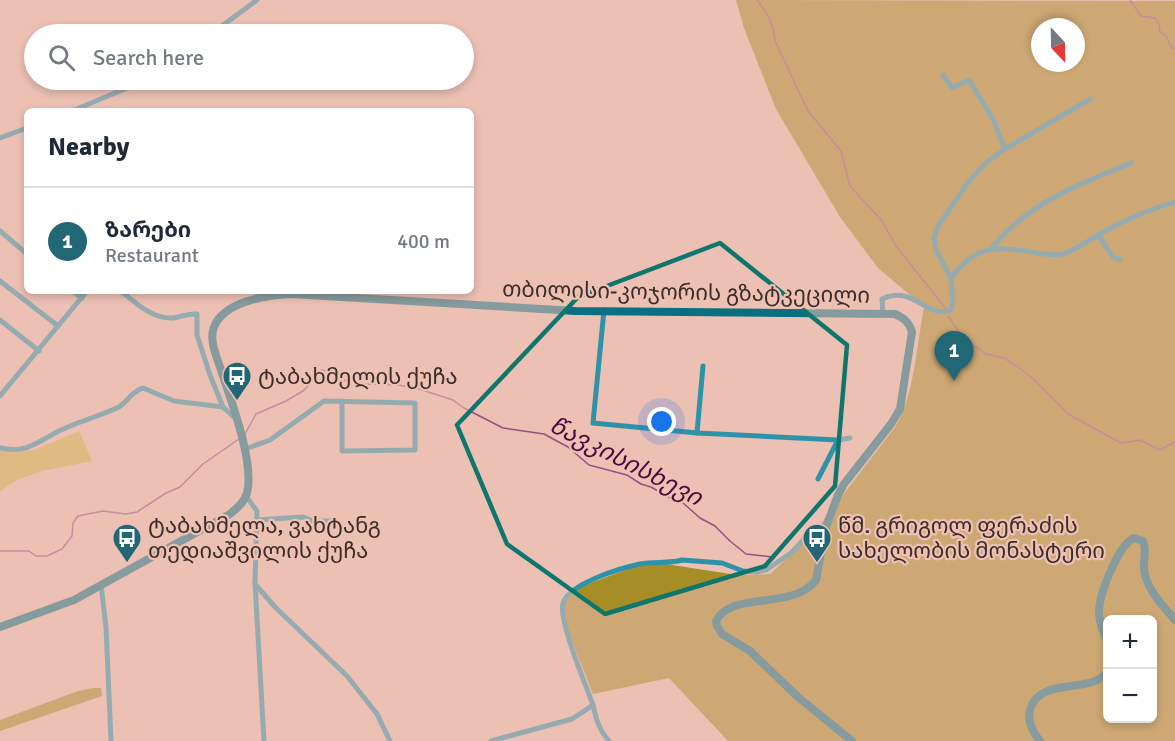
<!DOCTYPE html>
<html lang="en">
<head>
<meta charset="utf-8">
<style>
	body { margin:0; font-family:Signika,"Noto Sans Georgian",sans-serif; background:#f6f6f7; color:#1f2937 }
	.controls { position:absolute; right:18px; bottom:18px; display:grid; overflow:hidden; border-radius:9px; box-shadow:0 3px 9px #0003 }
	.controls button { width:54px; height:54px; display:grid; place-items:center; padding:0; border:0; border-bottom:2px solid #e0e1e3; background:#fff; color:#1f2937; font:30px sans-serif }
	.compass { position:absolute; left:1031px; top:18px; width:54px; height:54px; border-radius:50%; background:#fff; box-shadow:0 3px 9px #0003; rotate:158deg }
	.you { position:absolute; left:662px; top:422px; width:21px; height:21px; margin:-15px; border:4px solid #fff; border-radius:50%; background:#1a73e8; box-shadow:0 0 0 9px #1a73e833 }
	.badge { display:grid; place-items:center; width:39px; height:39px; border-radius:50%; background:#216776; color:#fff; font-size:20px; font-weight:700 }
	.pin { position:absolute; translate:-50% -50px; filter:drop-shadow(0 2px 3px #0008) }
	.pin::after { content:''; position:absolute; top:32px; width:21px; height:18px; background:inherit; clip-path:polygon(0 0,100% 0,50% 100%) }
	.list { margin:0; padding:0; list-style:none }
	h2 { display:flex; justify-content:space-between; align-items:center; height:78px; margin:0; padding:0 24px; font-size:26px }
	h2 small { font-size:20px; font-weight:400; color:#747a83 }
	.list li { display:grid; grid-template-columns:39px 1fr auto; gap:18px; align-items:center; box-sizing:border-box; height:108px; padding:0 24px; border-top:2px solid #e0e1e3 }
	.list b { display:block; font-size:22px; white-space:nowrap }
	.list p { margin:0; font-size:20px; white-space:nowrap; color:#747a83 }
	.list em { font-size:20px; font-style:normal; color:#747a83 }
	.icon { flex:none; width:33px; height:33px; fill:none; stroke:currentColor; stroke-width:2; stroke-linecap:round; stroke-linejoin:round }
	.map { position:relative; flex:none; width:1175px; height:741px; overflow:hidden }
	.search { position:absolute; background:#fff; box-shadow:0 3px 9px #0003; left:24px; top:24px; width:450px; height:66px; display:flex; align-items:center; gap:15px; box-sizing:border-box; padding:0 21px; border-radius:33px; color:#747a83; font-size:22px }
	.panel { position:absolute; background:#fff; box-shadow:0 3px 9px #0003; left:24px; top:108px; width:450px; height:186px; border-radius:9px }
	.map>svg:first-child { display:block }
</style>
</head>
<body>
<div class="map">
<svg width="1175" height="741" viewBox="0 0 1175 741">
	<rect width="100%" height="100%" fill="#edc0b4"/>
	<polygon fill="#ceb348" points="79,431 92,461 42,471 17,480 0,491 0,451 34,450"/>
	<g fill="#a68d26" fill-rule="evenodd">
		<path d="M736 0 1175 1V741H728L669 678 593 694 568 631 564 613 565 602 577 588 639 565 659 563 737 575 770 574 813 534 895 427C914 397 917 343 924 307L878 268 840 217 776 109 744 28ZM1040 27H1076V63H1040ZM1108 620H1152V718H1108Z"/>
		<polygon points="93,688 101,688 102,696 0,731 0,720 78,691"/>
	</g>
	<g fill="none" stroke-linecap="round" stroke-linejoin="round">
		<g stroke="#975084" stroke-width="1.5">
			<path d="M757 0C767 13 774 24 775 41L808 111 841 151 850 186 882 221 896 246 946 309"/>
			<polyline points="1130,0 1141,16 1155,18 1159,24 1160,32 1167,37 1171,47 1175,49"/>
			<polyline points="948,316 964,339 986,354 1004,358 1017,366 1031,377 1068,414 1121,443 1140,440 1160,450 1175,442"/>
			<polyline points="245,434 256,414 286,401 303,391 309,385 314,373 322,370 337,375 342,380 365,384 398,385 416,388 453,400 464,408 503,428 544,434 568,447 589,465 627,475 641,484 651,487 670,498 682,502 700,518 715,526 730,541 746,554 773,557"/>
			<polyline points="0,551 29,551 36,556 47,556 62,549 72,536 73,523 78,516 103,511 126,514 137,512 166,493 180,487 203,464 239,439"/>
		</g>
		<g stroke="#2e93a8" stroke-width="5">
			<polyline points="211,34 257,0"/>
			<polyline points="943,75 952,88 969,80 993,119 1005,149"/>
			<polyline points="72,111 146,80"/>
			<polyline points="0,138 27,128"/>
			<polyline points="0,231 27,254"/>
			<polyline points="1098,235 1113,257 1120,260"/>
			<path d="M992 248C1026 204 1081 183 1131 163"/>
			<polyline points="951,278 936,250 934,238 938,226 969,181 988,161 1005,149 1090,99"/>
			<polyline points="0,281 58,326"/>
			<polyline points="72,291 82,298"/>
			<path d="M121 291C136 303 152 319 173 318 182 317 188 313 197 314V335L210 375 223 407 235 418"/>
			<polyline points="604,310 593,423 697,433 703,366"/>
			<path d="M883 314 882 299C914 284 927 320 951 310L953 301 951 278C976 244 997 246 1036 253 1045 254 1054 256 1063 254 1078 249 1093 237 1107 230 1129 218 1151 209 1175 202"/>
			<polyline points="0,320 39,351"/>
			<polyline points="0,396 87,291"/>
			<polyline points="697,433 838,440 850,438"/>
			<path d="M0 448C28 454 38 441 61 430 80 421 100 416 119 407 128 401 132 391 143 388L174 401 223 407"/>
			<polyline points="245,449 270,440 324,401 415,403 415,450 342,451 342,401"/>
			<polyline points="818,479 838,440"/>
			<polyline points="246,496 257,511 255,583 264,741"/>
			<polyline points="256,520 303,517 313,521 332,521"/>
			<polyline points="255,584 275,607 347,676 377,714 390,741"/>
			<polyline points="101,585 106,627 111,741"/>
			<polyline points="491,741 572,719 593,705"/>
			<path d="M609 741C599 730 596 719 593 705 586 685 558 620 563 603 570 583 621 568 640 564 654 561 669 564 682 560L722 563 743 571 756 572 766 570 791 553 805 538 826 527"/>
		</g>
		<g stroke="#0a6f81" stroke-width="8">
			<path d="M0 627 74 600 230 514C237 508 244 503 247 493 255 462 230 398 220 367 216 355 209 339 214 327 224 301 268 295 291 294L575 311 895 314C904 318 909 322 912 332L900 409 891 424 844 484 838 495 826 527 816 580C793 611 732 590 716 621L717 626 722 634 750 651 798 697 852 741"/>
			<path d="M1108 644C1104 634 1099 623 1099 612 1099 595 1118 545 1134 538L1143 541C1147 550 1143 560 1144 570 1147 590 1163 606 1175 620"/>
			<path d="M1040 741C1033 733 1027 721 1030 710 1039 676 1089 695 1108 672"/>
		</g>
	</g>
	<path d="M0 0H1175V741H0ZM720 243 847 345 835 486 765 566 605 614 507 544 457 425 578 297Z" fill="#edc0b4" fill-opacity=".55" fill-rule="evenodd"/>
	<path fill="none" stroke="#0f766e" stroke-width="4.5" stroke-linejoin="round" d="M720 243 847 345 835 486 765 566 605 614 507 544 457 425 578 297Z"/>
	<defs>
		<g id="bus-pin" transform="scale(1.5)"><path d="M0 17L-7.5 6A9.5 9.5 0 1 1 7.5 6Z" fill="#216776" stroke="#edc0b4"/><path d="M-5-6H5V4H4V6H2V4H-2V6H-4V4H-5ZM-3.5-4V0h7V-4ZM-3.5 1.2v1.5H-2V1.2ZM2 1.2v1.5H3.5V1.2Z" fill="#fff"/></g>
	</defs>
	<g fill-rule="evenodd">
		<use href="#bus-pin" x="237" y="376"/>
		<use href="#bus-pin" x="127" y="538"/>
		<use href="#bus-pin" x="817" y="538"/>
	</g>
	<g text-anchor="middle" dominant-baseline="central" stroke-width="4.5" stroke-linejoin="round" paint-order="stroke">
		<g font-size="22" fill="#3d2c28" stroke="#edc0b4">
			<text transform="translate(686 292) rotate(1)">თბილისი-კოჯორის გზატკეცილი</text>
		</g>
		<g font-size="22" fill="#3d2c28" stroke="#edc0b4" text-anchor="start">
			<text x="258" y="376">ტაბახმელის ქუჩა</text>
			<text x="148" y="525">ტაბახმელა, ვახტანგ<tspan x="148" dy="25">თედიაშვილის ქუჩა</tspan></text>
			<text x="838" y="525">წმ. გრიგოლ ფერაძის<tspan x="838" dy="25">სახელობის მონასტერი</tspan></text>
		</g>
		<g font-size="24" font-style="italic" fill="#470b3e" stroke="#edc0b4">
			<text transform="translate(626 461) rotate(27)">წავკისისხევი</text>
		</g>
	</g>
</svg>
<div class="controls">
<button>+</button>
<button>−</button>
</div>
<svg class="compass" viewBox="-18 -18 36 36"><path d="M0-13l5 13h-10z" fill="#e53935"/><path d="M0 13l5-13h-10z" fill="#747a83"/></svg>
<div class="you"></div>
<div class="pin badge" style="left:954px;top:381px">1</div>
<div class="search"><svg class="icon" aria-label="search" viewBox="0 0 24 24"><circle cx="10" cy="10" r="6"/><path d="M15 15l6 6"/></svg>Search here</div>
<section class="panel">
<h2>Nearby<small></small></h2>
<ul class="list">
<li><span class="badge">1</span><div><b>ზარები</b><p>Restaurant</p></div><em>400 m</em></li>
</ul>
</section>
</div>
</body>
</html>
